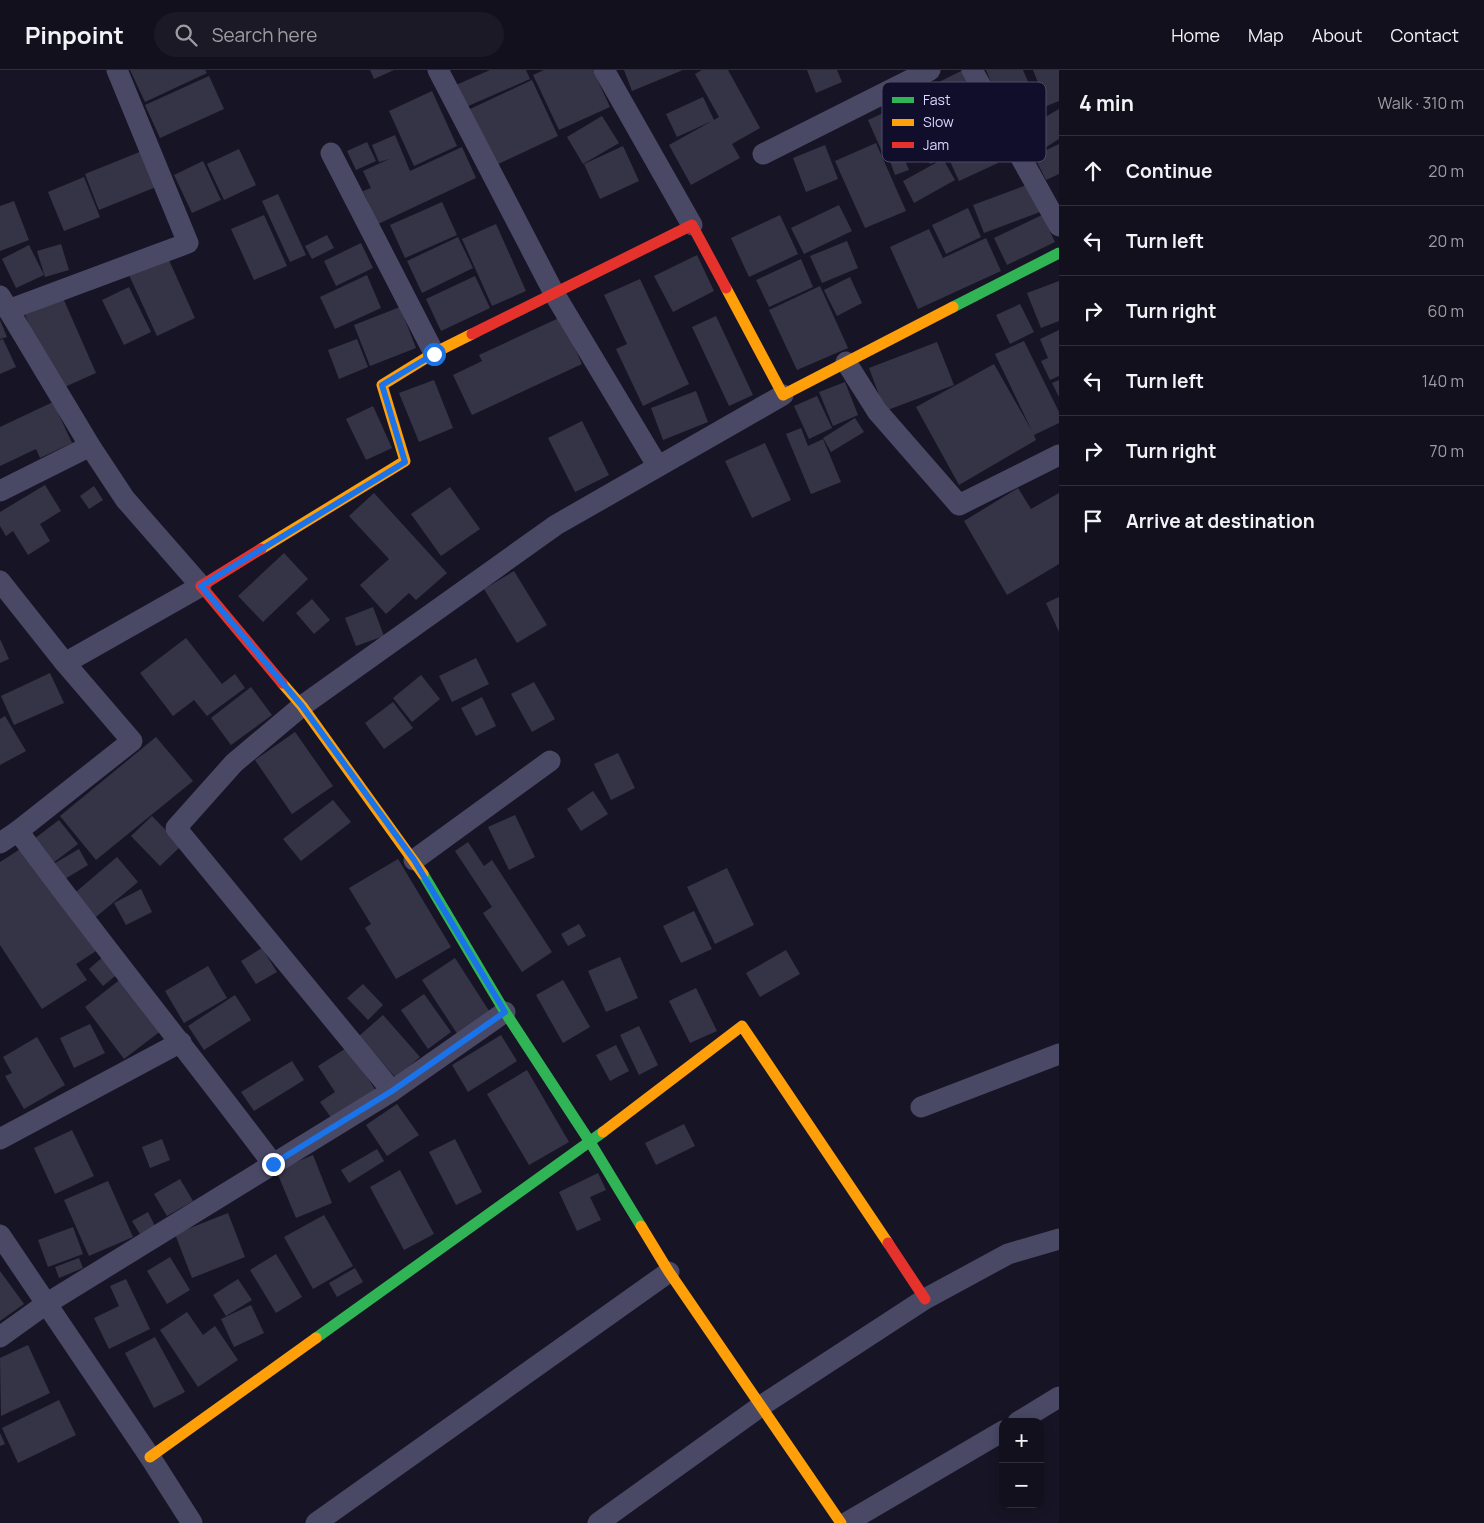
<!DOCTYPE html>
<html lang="en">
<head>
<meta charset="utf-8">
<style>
	body { margin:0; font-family:Manrope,sans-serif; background:#1a1925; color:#f1f3f6 }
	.controls { position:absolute; right:15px; bottom:15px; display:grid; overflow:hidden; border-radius:10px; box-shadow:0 2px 12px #0003 }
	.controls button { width:45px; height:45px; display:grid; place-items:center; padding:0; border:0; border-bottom:1px solid #30303b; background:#11101c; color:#f1f3f6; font:25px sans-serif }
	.stop { position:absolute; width:15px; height:15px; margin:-11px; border:4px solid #1a73e8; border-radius:50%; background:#fff }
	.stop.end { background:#1a73e8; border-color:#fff; box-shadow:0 1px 5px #0008 }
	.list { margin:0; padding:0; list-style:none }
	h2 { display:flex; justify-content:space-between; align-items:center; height:65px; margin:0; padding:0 20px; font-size:21px }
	h2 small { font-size:16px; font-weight:400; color:#9c9da3 }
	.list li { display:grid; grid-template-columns:32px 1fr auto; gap:15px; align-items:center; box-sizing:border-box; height:70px; padding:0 20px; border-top:1px solid #30303b }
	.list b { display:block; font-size:19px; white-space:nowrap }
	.list em { font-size:16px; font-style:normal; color:#9c9da3 }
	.icon { flex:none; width:28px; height:28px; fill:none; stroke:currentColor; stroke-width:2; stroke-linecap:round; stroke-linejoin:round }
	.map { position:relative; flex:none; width:1059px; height:1453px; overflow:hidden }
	header { display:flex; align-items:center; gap:30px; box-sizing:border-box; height:70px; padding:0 25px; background:#11101c; border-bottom:1px solid #30303b }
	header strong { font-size:24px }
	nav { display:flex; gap:28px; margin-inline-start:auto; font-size:18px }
	.search { width:350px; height:45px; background:#1a1925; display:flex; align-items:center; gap:12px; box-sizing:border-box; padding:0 18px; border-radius:28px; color:#9c9da3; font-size:19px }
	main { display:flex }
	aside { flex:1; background:#11101c }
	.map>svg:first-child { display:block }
</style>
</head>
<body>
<header>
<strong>Pinpoint</strong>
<div class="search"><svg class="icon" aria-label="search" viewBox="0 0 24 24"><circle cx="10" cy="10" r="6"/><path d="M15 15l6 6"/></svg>Search here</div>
<nav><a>Home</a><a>Map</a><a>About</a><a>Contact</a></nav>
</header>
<main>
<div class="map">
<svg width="1059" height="1453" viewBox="0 0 1059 1453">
	<rect width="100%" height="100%" fill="#171525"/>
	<g fill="#353346">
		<polygon points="130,0 205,0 207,3 145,32"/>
		<polygon points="370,0 394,0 374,9"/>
		<polygon points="490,0 526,0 530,9 466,37 456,15"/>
		<polygon points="544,0 593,0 610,37 559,60 533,5"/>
		<polygon points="624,0 683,0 632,21"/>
		<polygon points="702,0 728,0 760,58 732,74 740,88 691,115 669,75 712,51 677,67 666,44 703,27 714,50 719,47 695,4"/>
		<polygon points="807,0 837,0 842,12 816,23"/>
		<polygon points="963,0 1000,60 930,94 903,38 943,19 939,12"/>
		<polygon points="986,0 1023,0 1035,28 1043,25 1033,0 1059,0 1059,31 1007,52"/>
		<polygon points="209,6 224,39 160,68 145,35"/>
		<polygon points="532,10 558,66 496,95 470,39"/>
		<polygon points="432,21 457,76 414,96 389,41"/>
		<polygon points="899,36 918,77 886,91 868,50"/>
		<polygon points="1059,39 1059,69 1035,84 1021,61"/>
		<polygon points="602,46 619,73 583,94 567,67"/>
		<polygon points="395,65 410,101 462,77 476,108 378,154 363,121 371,118 363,101 389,89 379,92 372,75"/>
		<polygon points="988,71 998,93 959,111 949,89"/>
		<polygon points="367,72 376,91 356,100 347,81"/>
		<polygon points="876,73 906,141 865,158 835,91"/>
		<polygon points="1059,74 1059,104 1046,110 1034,86"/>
		<polygon points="825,75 838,109 806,122 793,88"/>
		<polygon points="623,76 639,111 600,129 584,94"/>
		<polygon points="239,79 256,115 224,130 207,94"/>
		<polygon points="142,81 156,117 99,140 85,104"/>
		<polygon points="903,86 909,100 895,105 890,91"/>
		<polygon points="943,89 955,110 914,133 903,111"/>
		<polygon points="203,91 221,130 192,143 174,105"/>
		<polygon points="84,107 100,147 64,161 48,122"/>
		<polygon points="1029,114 1040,142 984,163 973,135"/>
		<polygon points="278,124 306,185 290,192 262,131"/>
		<polygon points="14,131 29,170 0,181 0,136"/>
		<polygon points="442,132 457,165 405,188 390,155"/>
		<polygon points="839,135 852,161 804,184 791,158"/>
		<polygon points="968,138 981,167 946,184 932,155"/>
		<polygon points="264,145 287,196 254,210 231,159"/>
		<polygon points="780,145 798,184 749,207 731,168"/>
		<polygon points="1042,145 1055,172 1007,195 994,168"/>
		<polygon points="496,154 526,221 492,236 462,169"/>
		<polygon points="929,159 943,188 986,168 1001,201 918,239 890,177"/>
		<polygon points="327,165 334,178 312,189 305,176"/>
		<polygon points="458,167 473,198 422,223 407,191"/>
		<polygon points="847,171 858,198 822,213 810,186"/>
		<polygon points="361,173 373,198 336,216 324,191"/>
		<polygon points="61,174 69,200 45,207 37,181"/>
		<polygon points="29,175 44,205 16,218 2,189"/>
		<polygon points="697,185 714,221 673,242 654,206"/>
		<polygon points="168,188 195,248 157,266 129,205"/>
		<polygon points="801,189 813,217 769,237 756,210"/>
		<polygon points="367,205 381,238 335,259 320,227"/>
		<polygon points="475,206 490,238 441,261 426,229"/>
		<polygon points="850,207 862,233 837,246 824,220"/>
		<polygon points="640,209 689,314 643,336 616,279 627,274 604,225"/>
		<polygon points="1059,211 1059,251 1041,258 1027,223"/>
		<polygon points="820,216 848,278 797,300 769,240"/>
		<polygon points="129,217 151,262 124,275 102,230"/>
		<polygon points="63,228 96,303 58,320 25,245"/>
		<polygon points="1020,234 1034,262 1010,274 996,245"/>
		<polygon points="400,237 416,278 370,296 354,255"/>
		<polygon points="716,246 753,325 729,336 692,257"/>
		<polygon points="561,247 582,294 472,345 453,305 482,291 479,285"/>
		<polygon points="0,250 7,267 0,269"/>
		<polygon points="1059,260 1059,306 1050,310 1041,291 1048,288 1040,269"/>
		<polygon points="3,269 16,297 0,304 0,270"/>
		<polygon points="357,269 368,297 339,309 328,280"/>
		<polygon points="1024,271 1059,342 1059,353 1034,365 1036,370 959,415 916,337 994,294 1032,361 995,284"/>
		<polygon points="937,272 954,315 885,341 869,298"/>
		<polygon points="434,310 453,358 419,372 399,323"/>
		<polygon points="1059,310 1059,327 1052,313"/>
		<polygon points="845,312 858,345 833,356 819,322"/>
		<polygon points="696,321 708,352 663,370 651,338"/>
		<polygon points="817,326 832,358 809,369 794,336"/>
		<polygon points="53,332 72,373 40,388 36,379 0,396 0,357"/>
		<polygon points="373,336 392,378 366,390 346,349"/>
		<polygon points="855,348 864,362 831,382 823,368"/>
		<polygon points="582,351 609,405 575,422 548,368"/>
		<polygon points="801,358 808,376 823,369 841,412 811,424 786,364"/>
		<polygon points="765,373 791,430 752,448 725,391"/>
		<polygon points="45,415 61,441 40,454 50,471 28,485 13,461 6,466 0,456 0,442"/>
		<polygon points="94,416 103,430 89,439 80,426"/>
		<polygon points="450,417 480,459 441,486 411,444"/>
		<polygon points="1018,418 1031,439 1059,423 1059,494 1007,525 964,451"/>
		<polygon points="374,423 447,503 416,530 409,523 386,544 360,515 389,489 349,446"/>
		<polygon points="284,483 308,509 263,552 238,526"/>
		<polygon points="514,501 547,555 517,573 484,519"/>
		<polygon points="1059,527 1059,562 1046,533"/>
		<polygon points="312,529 330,550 314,564 296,543"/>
		<polygon points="373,537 384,566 356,576 345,548"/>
		<polygon points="186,568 222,614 235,604 245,618 207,646 194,630 173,646 140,603"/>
		<polygon points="0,569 9,589 0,593"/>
		<polygon points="476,588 489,614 452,632 439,606"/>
		<polygon points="50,603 64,633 14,655 1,626"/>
		<polygon points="421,605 440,629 412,652 393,628"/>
		<polygon points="534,612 555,649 532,662 511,624"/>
		<polygon points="251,617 272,645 231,675 211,648"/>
		<polygon points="482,627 496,656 476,666 461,638"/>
		<polygon points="393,632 413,658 384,679 365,653"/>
		<polygon points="5,646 26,681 0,695 0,649"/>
		<polygon points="295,662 333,716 292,744 255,690"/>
		<polygon points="156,667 193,711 96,790 60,746"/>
		<polygon points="618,683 635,718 611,730 594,694"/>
		<polygon points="593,721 608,744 581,761 567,739"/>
		<polygon points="333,730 351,752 301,791 283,769"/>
		<polygon points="515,745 535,787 509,800 488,757"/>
		<polygon points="152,746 181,776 160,796 131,766"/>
		<polygon points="59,750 78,774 49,796 30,772"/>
		<polygon points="468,772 484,796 492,790 552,882 522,902 483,843 492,837 455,781"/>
		<polygon points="25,776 96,881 76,894 87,910 42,939 0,875 0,792"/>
		<polygon points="79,779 88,795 60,812 50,796"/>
		<polygon points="117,787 138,812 91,851 70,827"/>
		<polygon points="398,789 451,877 396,909 365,858 371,854 349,818"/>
		<polygon points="727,798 754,855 715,874 687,817"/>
		<polygon points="141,819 152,842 126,855 114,833"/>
		<polygon points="694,841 712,879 681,893 663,856"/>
		<polygon points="579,854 586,866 568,876 561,864"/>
		<polygon points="262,878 277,902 256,914 241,891"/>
		<polygon points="786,880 800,904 760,927 746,903"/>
		<polygon points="105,885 120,902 103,916 89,899"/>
		<polygon points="620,887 638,928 606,942 588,901"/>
		<polygon points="455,888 491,944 458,965 422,910"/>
		<polygon points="208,896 227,928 184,953 165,921"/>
		<polygon points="122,908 162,960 124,989 85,937"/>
		<polygon points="563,910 590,957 563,973 536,925"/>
		<polygon points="363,914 383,935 368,950 347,928"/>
		<polygon points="696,918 717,961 690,973 669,931"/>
		<polygon points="424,924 451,962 428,979 401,940"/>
		<polygon points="235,925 251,950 204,980 188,956"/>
		<polygon points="383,945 420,987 396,1008 359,966"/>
		<polygon points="90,954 105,983 74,998 60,968"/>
		<polygon points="639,956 658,995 639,1005 620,965"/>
		<polygon points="501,965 517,991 468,1022 452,995"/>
		<polygon points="37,967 65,1015 24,1039 5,1006 12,1003 3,987"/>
		<polygon points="616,975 629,1001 610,1011 596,985"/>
		<polygon points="348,977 376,1021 332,1049 320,1032 335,1022 318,996"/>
		<polygon points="292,991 304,1010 254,1041 241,1022"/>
		<polygon points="527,1000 569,1072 529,1095 487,1024"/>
		<polygon points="397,1034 419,1065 387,1086 366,1055"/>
		<polygon points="684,1054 695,1076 656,1095 645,1073"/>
		<polygon points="72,1060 94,1106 55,1124 34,1078"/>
		<polygon points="162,1069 170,1090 150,1098 142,1077"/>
		<polygon points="455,1069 482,1122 456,1135 429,1082"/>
		<polygon points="377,1079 384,1091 349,1113 341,1100"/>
		<polygon points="313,1085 332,1133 296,1148 276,1100"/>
		<polygon points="400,1100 434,1164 404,1180 370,1117"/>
		<polygon points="598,1103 606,1120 590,1127 601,1150 577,1161 559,1122"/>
		<polygon points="180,1109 193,1131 167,1146 154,1124"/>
		<polygon points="108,1111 133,1167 89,1186 64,1130"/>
		<polygon points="148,1142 155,1156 140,1164 132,1151"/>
		<polygon points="228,1143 245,1187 192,1208 175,1164"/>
		<polygon points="324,1145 353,1196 313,1219 284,1167"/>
		<polygon points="73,1157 83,1184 48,1197 38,1170"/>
		<polygon points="276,1184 302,1227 276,1243 250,1200"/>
		<polygon points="170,1187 190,1220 167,1234 147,1201"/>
		<polygon points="79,1188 83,1198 59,1208 55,1197"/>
		<polygon points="355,1198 363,1212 337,1227 329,1213"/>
		<polygon points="0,1201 24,1234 0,1251"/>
		<polygon points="126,1209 150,1259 109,1279 94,1248 119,1236 110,1216"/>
		<polygon points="238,1209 252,1230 226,1246 213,1225"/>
		<polygon points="251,1235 264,1263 234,1277 221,1249"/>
		<polygon points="187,1242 203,1265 215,1256 238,1290 198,1317 160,1260"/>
		<polygon points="155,1267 185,1322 154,1338 125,1283"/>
		<polygon points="28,1275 50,1323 1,1346 0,1288"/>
		<polygon points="59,1330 76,1365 18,1393 2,1358"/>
		<polygon points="0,1363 5,1374 0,1376"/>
	</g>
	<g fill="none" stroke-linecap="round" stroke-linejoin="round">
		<g stroke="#494966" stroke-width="21">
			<polyline points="438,0 555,225 657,395"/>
			<polyline points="604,0 692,155"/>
			<polyline points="972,0 1059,156"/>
			<polyline points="331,83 434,283"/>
			<polyline points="763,84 930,0"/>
			<polyline points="0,226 90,376 125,429 201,516 65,593 132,671 18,761"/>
			<polyline points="8,240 188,173 117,0"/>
			<polyline points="846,292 877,341 959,435 1059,385"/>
			<polyline points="0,421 90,376"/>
			<polyline points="0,511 65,593"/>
			<path d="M0 773 18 761C101 874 189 982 273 1094"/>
			<polyline points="414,790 550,691"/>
			<polyline points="392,1021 176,758 234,693 302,636 556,455 783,325"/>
			<polyline points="921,1037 1059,984"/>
			<polyline points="0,1069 181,972"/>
			<polyline points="0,1165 150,1387 192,1453"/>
			<polyline points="0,1267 46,1234 392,1021 505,942"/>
			<polyline points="1018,1352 1059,1327"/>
			<polyline points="316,1453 669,1202"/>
			<polyline points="598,1453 761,1336 925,1229 1008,1184 1059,1169"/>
			<polyline points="846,1453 1003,1361"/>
		</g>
		<g stroke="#30b455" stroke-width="11">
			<polyline points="953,237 1059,183"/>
			<polyline points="423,804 505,942 590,1072 641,1156"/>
			<polyline points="316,1268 603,1062"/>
		</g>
		<g stroke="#ff9f0a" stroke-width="11">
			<polyline points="726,218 783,325 953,237"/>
			<polyline points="261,479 405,391 382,315 434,283 472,264"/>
			<polyline points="282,613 302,636 423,804"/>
			<polyline points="603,1062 742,956 888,1173"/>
			<polyline points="641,1156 669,1202 841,1453"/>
			<polyline points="150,1387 316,1268"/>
		</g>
		<g stroke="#e5322d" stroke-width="11">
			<polyline points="472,264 692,155 726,218"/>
			<polyline points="261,479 201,516 282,613"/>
			<polyline points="888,1173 925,1229"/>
		</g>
	</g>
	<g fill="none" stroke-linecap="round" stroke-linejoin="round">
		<polyline stroke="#1a73e8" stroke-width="6" points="273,1094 392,1021 505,942 414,790 302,636 201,516 405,392 382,315 434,284"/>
	</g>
	<rect x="882" y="12" width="164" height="80" rx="8" fill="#110e2c" stroke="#4e4b6b" stroke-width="1"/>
	<rect x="892" y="27" width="22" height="6" fill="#30b455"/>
	<rect x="892" y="49" width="22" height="7" fill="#ff9f0a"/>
	<rect x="892" y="72" width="22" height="6" fill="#e5322d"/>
	<g font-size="14" fill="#dbd8ff">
		<text x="923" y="35">Fast</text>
		<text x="923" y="57">Slow</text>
		<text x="923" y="80">Jam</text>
	</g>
</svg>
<div class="controls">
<button>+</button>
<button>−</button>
</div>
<div class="stop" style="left:434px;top:284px"></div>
<div class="stop end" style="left:273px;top:1094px"></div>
</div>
<aside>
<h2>4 min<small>Walk · 310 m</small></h2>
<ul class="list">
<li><svg class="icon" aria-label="ahead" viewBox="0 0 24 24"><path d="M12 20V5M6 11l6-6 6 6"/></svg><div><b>Continue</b></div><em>20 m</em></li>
<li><svg class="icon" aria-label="left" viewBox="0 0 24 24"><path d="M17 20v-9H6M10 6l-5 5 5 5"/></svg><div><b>Turn left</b></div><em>20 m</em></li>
<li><svg class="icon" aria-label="right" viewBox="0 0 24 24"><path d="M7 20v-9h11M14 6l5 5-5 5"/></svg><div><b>Turn right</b></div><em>60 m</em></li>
<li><svg class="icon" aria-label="left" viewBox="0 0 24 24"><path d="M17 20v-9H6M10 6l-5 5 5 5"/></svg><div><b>Turn left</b></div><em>140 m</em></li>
<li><svg class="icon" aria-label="right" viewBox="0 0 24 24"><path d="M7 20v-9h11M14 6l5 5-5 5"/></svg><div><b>Turn right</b></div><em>70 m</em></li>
<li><svg class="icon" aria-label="arrive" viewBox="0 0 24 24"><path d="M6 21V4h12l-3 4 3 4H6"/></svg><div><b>Arrive at destination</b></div></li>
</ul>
</aside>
</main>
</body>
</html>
